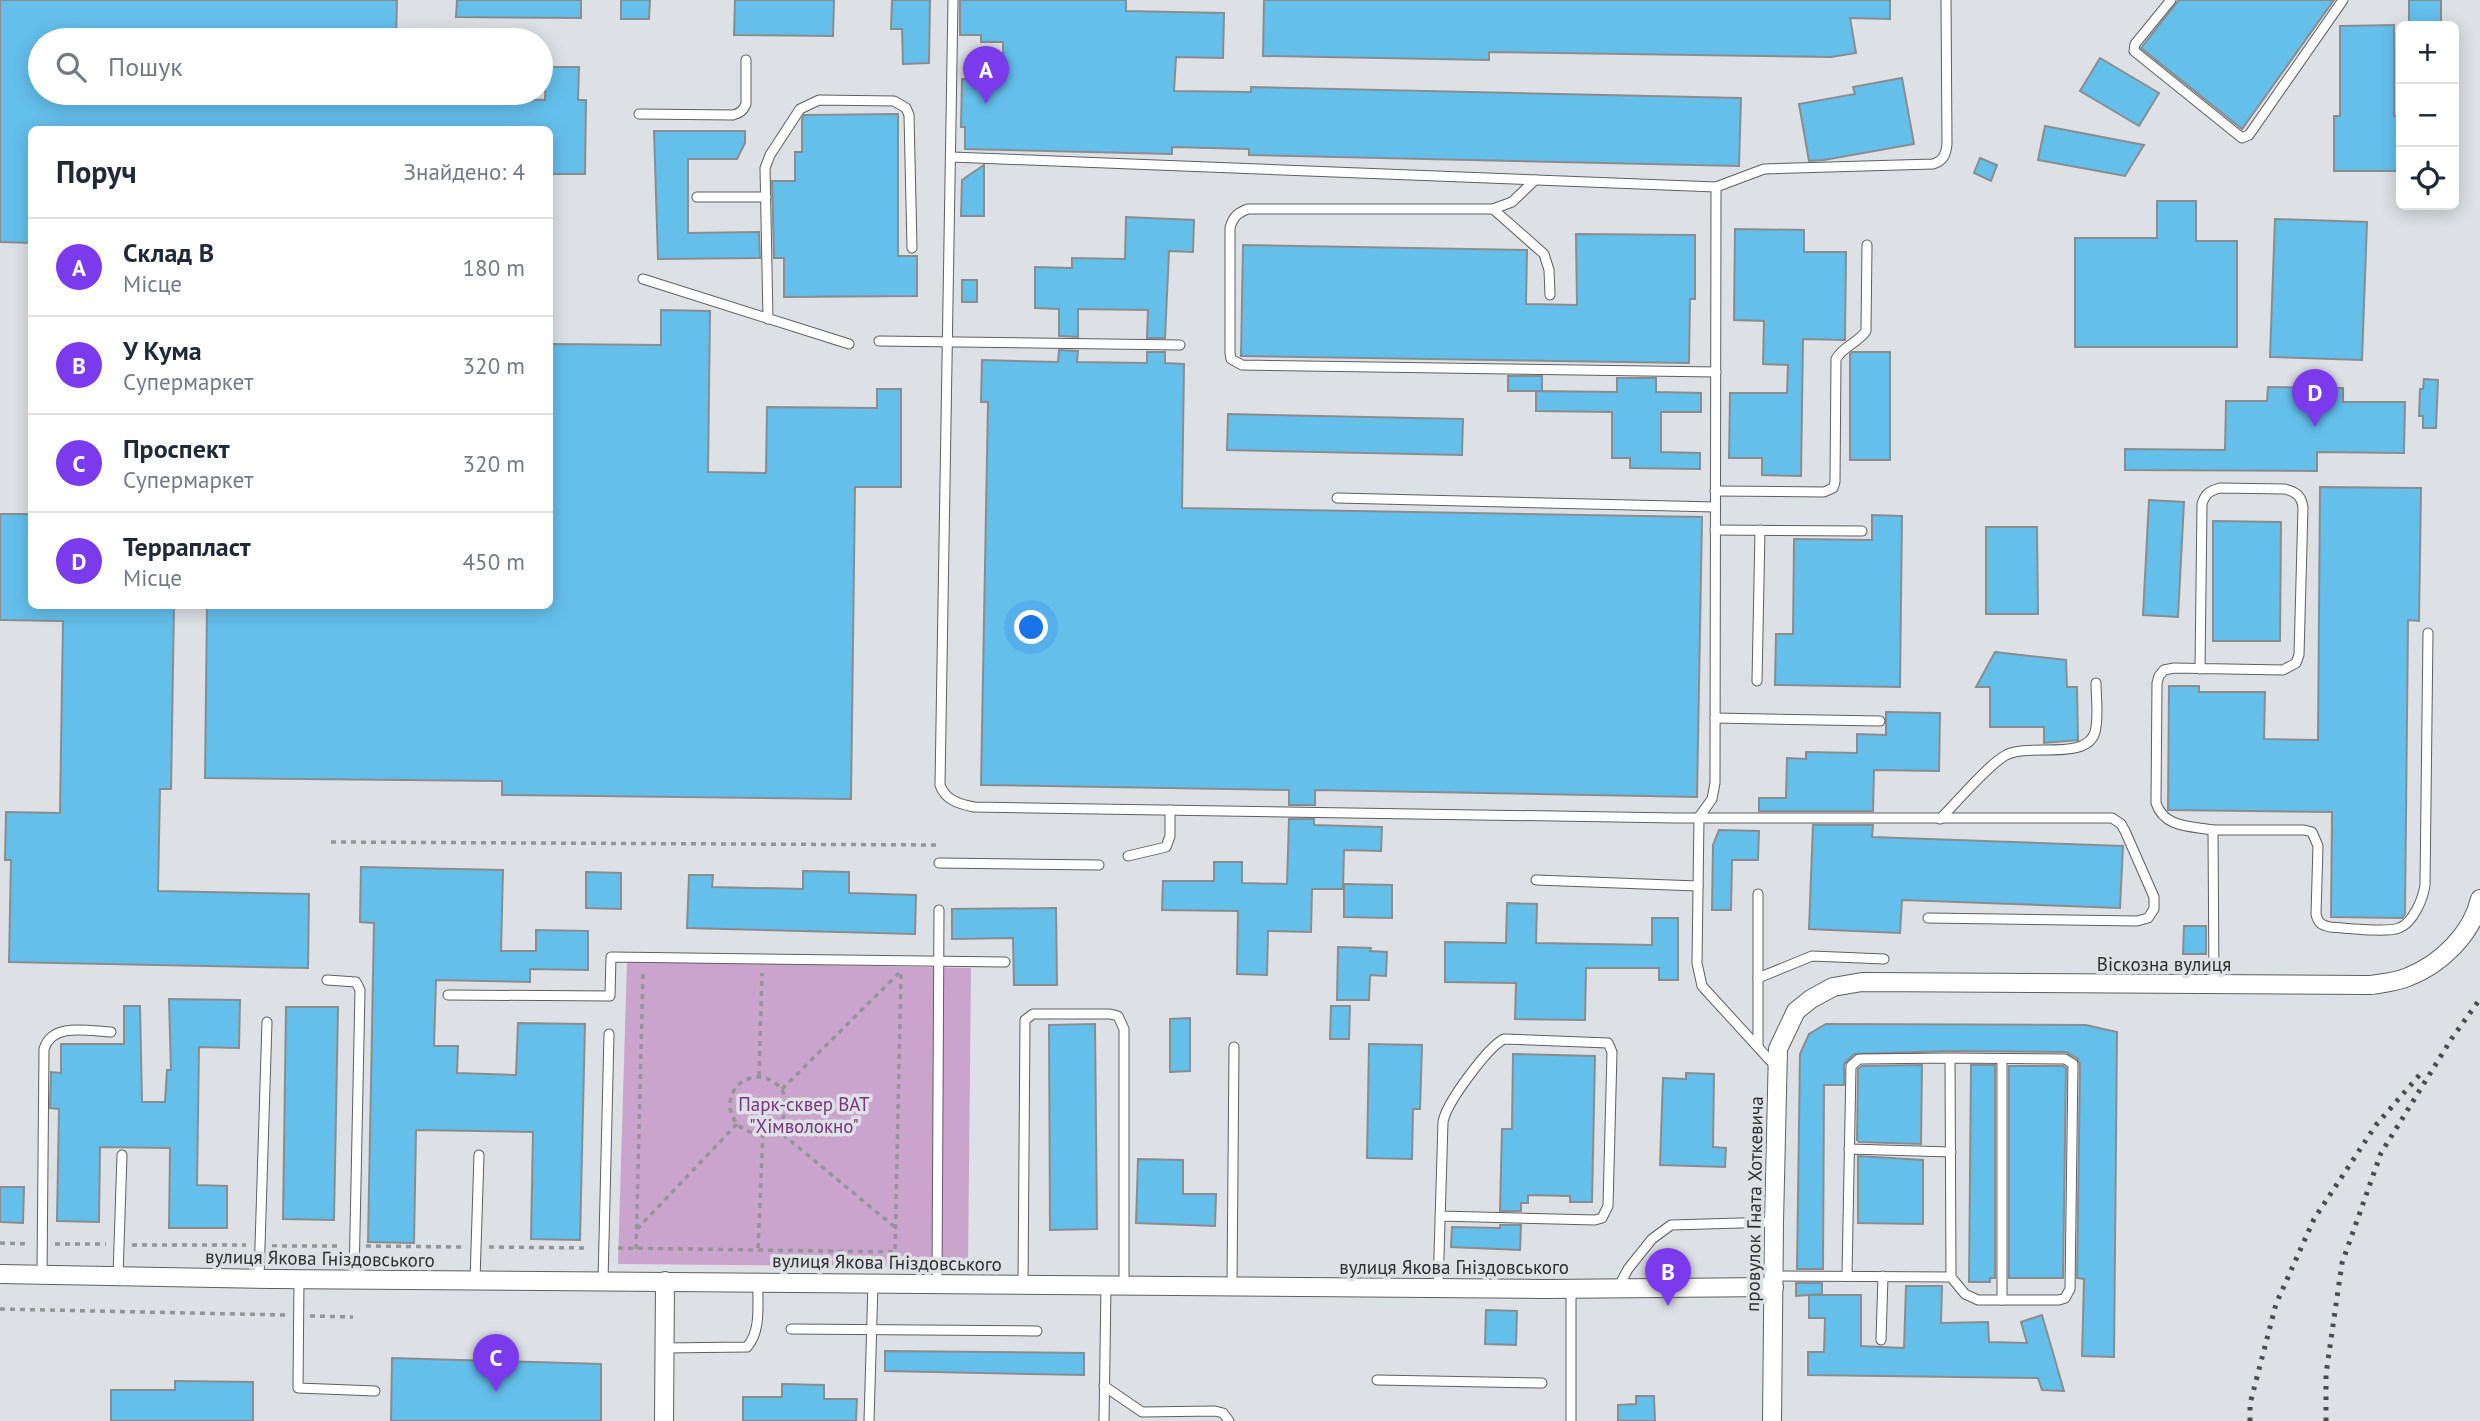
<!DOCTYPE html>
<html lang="uk">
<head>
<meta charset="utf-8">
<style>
	body { margin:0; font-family:"PT Sans",sans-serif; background:#f2f2f3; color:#1f2937 }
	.controls { position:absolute; right:21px; top:21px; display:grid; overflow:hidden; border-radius:10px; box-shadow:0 4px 18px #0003 }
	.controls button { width:63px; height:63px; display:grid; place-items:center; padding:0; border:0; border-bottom:2px solid #e0e1e3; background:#fff; color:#1f2937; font:35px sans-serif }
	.you { position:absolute; left:1032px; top:628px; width:24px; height:24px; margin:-18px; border:5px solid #fff; border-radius:50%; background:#1a73e8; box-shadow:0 0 0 10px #1a73e833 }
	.badge { display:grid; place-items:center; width:46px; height:46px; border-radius:50%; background:#7c3aed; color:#fff; font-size:23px; font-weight:700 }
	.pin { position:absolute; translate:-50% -58px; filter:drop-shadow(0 2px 4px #0008) }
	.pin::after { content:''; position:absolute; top:37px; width:24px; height:21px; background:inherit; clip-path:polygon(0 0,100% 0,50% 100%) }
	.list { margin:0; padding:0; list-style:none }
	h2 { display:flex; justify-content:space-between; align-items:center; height:91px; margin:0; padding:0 28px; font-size:30px }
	h2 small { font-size:23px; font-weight:400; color:#747a83 }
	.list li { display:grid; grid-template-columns:46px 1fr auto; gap:21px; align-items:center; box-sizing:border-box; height:98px; padding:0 28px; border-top:2px solid #e0e1e3 }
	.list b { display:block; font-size:26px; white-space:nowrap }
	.list p { margin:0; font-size:23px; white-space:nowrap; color:#747a83 }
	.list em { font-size:23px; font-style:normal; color:#747a83 }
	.icon { flex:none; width:38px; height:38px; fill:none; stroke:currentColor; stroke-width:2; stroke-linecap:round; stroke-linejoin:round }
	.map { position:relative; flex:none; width:2480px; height:1421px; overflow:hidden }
	.search { position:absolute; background:#fff; box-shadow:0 4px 18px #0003; left:28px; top:28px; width:525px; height:77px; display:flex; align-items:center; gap:18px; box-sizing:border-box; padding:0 24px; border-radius:38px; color:#747a83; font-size:26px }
	.panel { position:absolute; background:#fff; box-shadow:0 4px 18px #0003; left:28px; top:126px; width:525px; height:483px; border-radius:10px }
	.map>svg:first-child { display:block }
</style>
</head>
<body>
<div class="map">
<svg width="2480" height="1421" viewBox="0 0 2480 1421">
	<rect width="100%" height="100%" fill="#dde0e4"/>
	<polygon fill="#caa4cc" points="627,961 971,968 968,1267 618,1264"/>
	<g fill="#64bfeb" stroke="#898d90" stroke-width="2">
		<polygon points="0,0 397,0 396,40 40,40 40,93 516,93 516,99 545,100 546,67 579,67 578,100 586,100 585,174 550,174 550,130 32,130 32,243 0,242"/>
		<polygon points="457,0 581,0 581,18 456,17"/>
		<polygon points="621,0 650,0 649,19 621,19"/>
		<polygon points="735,0 834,0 833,36 734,35"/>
		<polygon points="892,0 930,0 929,63 903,64 902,29 891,29"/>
		<polygon points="960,0 1126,0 1126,11 1224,13 1223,58 1176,57 1174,91 1251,92 1251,87 1741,98 1739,166 1249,155 1249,149 1172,147 1172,154 965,149 965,127 961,127 962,79 1003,80 1003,42 981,42 981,35 960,35"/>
		<polygon points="1264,0 1890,0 1890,19 1850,18 1856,53 1831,57 1489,52 1489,60 1263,56"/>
		<polygon points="2179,0 2334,0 2242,129 2141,48"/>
		<rect x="2409" y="0" width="32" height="26"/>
		<polygon points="2394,25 2394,116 2401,116 2401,171 2334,171 2334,116 2340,116 2340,26"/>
		<polygon points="2100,58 2159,93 2139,126 2080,91"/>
		<polygon points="1902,78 1914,144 1824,160 1809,161 1799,104 1855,94 1853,87"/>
		<polygon points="898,114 898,256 917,256 917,296 784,297 784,258 774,258 772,181 795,181 795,152 802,152 802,119 804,115"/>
		<polygon points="2045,126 2144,145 2125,176 2038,160"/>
		<polygon points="654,131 745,131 745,143 737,159 688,159 688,233 759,232 760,258 658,259"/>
		<polygon points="1980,158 1997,165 1991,181 1974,173"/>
		<polygon points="984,165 984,216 961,216 962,180"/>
		<polygon points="2157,201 2196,201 2196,241 2237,241 2237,347 2075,347 2075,238 2157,238"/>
		<polygon points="1126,217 1194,220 1193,252 1169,251 1165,338 1147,338 1148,310 1078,309 1078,337 1059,336 1059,309 1035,308 1035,267 1072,268 1072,258 1125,259"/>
		<polygon points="2275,219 2367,222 2362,360 2270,357"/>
		<polygon points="1735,229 1804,230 1804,252 1846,252 1845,340 1803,339 1801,476 1762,475 1762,458 1729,458 1730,393 1787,393 1788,365 1763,364 1764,321 1734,320"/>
		<polygon points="1576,234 1695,235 1695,299 1690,299 1689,363 1241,356 1243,245 1527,250 1526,304 1577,305"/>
		<rect x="962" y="280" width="15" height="22"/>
		<polygon points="661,310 710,311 708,472 766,473 767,407 877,408 877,389 901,389 901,487 855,487 851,799 502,795 502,781 205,778 207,606 550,606 550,344 661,345"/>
		<polygon points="1059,350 1078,351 1077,362 1147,363 1147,352 1165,352 1165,363 1184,364 1182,508 1702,517 1697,797 1315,790 1315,805 1289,805 1289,790 981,785 988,402 981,402 982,360 1058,362"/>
		<polygon points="1852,352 1890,352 1890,460 1850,460 1850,354"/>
		<rect x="1508" y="376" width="34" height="15"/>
		<polygon points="1617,378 1656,378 1656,392 1701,393 1701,412 1661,412 1661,452 1700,453 1700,469 1630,468 1630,458 1612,458 1612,412 1536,411 1536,391 1617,392"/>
		<polygon points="2424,379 2438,380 2436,428 2423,428 2423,416 2419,416 2420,389 2423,389"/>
		<polygon points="2268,387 2343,388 2343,402 2405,402 2404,453 2317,452 2317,471 2125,470 2125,449 2225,450 2226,401 2267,401"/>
		<polygon points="1228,414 1463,419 1462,455 1227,450"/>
		<polygon points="2320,487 2421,488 2419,621 2408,620 2405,914 2402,918 2331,917 2332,812 2168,810 2169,686 2199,686 2199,692 2265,692 2264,739 2318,740"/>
		<polygon points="2149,500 2184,502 2178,617 2143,615"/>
		<polygon points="0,514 32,514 32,606 174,606 171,789 160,789 158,891 309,894 308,968 9,962 11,860 5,860 6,812 60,813 63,621 0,620"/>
		<polygon points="1872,515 1902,516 1900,687 1775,685 1776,634 1793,634 1794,539 1872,540"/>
		<polygon points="2213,521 2281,522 2280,641 2213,641"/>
		<polygon points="1986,527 2037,527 2038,614 1986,614"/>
		<polygon points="1995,652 2066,660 2067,687 2077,687 2078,740 2044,743 2044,727 1990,727 1990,687 1976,687"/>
		<polygon points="1886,712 1940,713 1939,771 1874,770 1873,811 1759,811 1759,798 1786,798 1787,758 1806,759 1806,752 1857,753 1857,734 1886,735"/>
		<polygon points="1289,819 1314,819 1314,825 1382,827 1381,851 1344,850 1343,889 1312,889 1311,932 1268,931 1267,975 1237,974 1238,911 1162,910 1163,881 1214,881 1214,862 1242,862 1242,883 1287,884"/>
		<polygon points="1813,825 1873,825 1872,837 2123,846 2120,908 1902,900 1900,933 1809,929"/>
		<polygon points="1719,830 1759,831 1758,860 1732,860 1731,910 1712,910 1713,845"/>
		<polygon points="361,867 503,870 501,951 536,951 536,930 588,931 588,970 530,969 530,982 436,980 434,1046 458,1046 457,1073 516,1075 518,1023 585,1024 580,1240 531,1239 533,1132 416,1130 414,1243 368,1242 374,923 360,922"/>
		<polygon points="803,871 849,872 849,893 916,895 915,934 687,928 689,875 713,875 712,887 803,889"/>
		<polygon points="586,872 621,873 621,909 586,908"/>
		<polygon points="1344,884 1392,885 1392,918 1344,917"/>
		<polygon points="1507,903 1537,904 1536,943 1652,945 1652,918 1678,918 1678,980 1659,980 1659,968 1586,968 1585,1020 1515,1019 1516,983 1445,982 1445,942 1506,943"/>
		<polygon points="1056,908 1057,985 1014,985 1013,938 952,939 952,909"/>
		<polygon points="2184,926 2206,926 2206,954 2183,954"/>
		<polygon points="1338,947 1371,948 1370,951 1387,952 1386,976 1370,975 1369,1000 1337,1000"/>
		<polygon points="169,999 240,1000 239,1048 199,1047 197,1185 227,1186 227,1228 169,1228 170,1148 100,1147 99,1222 57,1221 59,1109 50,1108 51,1072 61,1073 61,1044 124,1044 124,1006 140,1006 142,1102 165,1102 167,1070 171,1070"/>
		<polygon points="1331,1006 1350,1006 1349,1039 1330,1039"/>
		<polygon points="286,1007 338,1007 334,1220 283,1219"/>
		<polygon points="1190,1018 1190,1071 1170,1072 1170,1019"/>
		<polygon points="1095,1024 1097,1229 1050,1230 1049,1025"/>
		<polygon points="1826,1024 2086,1025 2117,1032 2114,1357 2082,1356 2084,1279 2077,1278 2080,1064 2077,1058 2066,1052 1950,1051 1854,1054 1844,1064 1844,1085 1824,1085 1823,1269 1797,1269 1800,1054 1809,1034"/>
		<polygon points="1369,1044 1422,1045 1420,1109 1413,1109 1412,1159 1367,1158"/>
		<polygon points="1513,1054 1595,1056 1592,1202 1570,1202 1570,1196 1528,1195 1528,1203 1521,1203 1521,1211 1500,1211 1502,1129 1512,1129"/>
		<polygon points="1922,1065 1921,1144 1859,1142 1857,1140 1858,1069 1862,1066"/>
		<polygon points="1971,1065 1995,1065 1995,1278 1990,1278 1990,1282 1969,1282"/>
		<polygon points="2009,1066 2063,1066 2066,1068 2063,1278 2009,1278"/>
		<polygon points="1686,1073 1714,1074 1713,1147 1726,1148 1725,1167 1660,1165 1663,1078 1686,1079"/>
		<polygon points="1858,1156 1923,1160 1923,1224 1858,1223"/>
		<polygon points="1138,1159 1183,1160 1183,1194 1216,1194 1215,1226 1136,1223"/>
		<polygon points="0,1187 24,1187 23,1223 0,1222"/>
		<polygon points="1500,1225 1521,1225 1520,1250 1451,1247 1452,1227 1500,1228"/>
		<polygon points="1796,1283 1822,1283 1822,1294 1796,1296"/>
		<polygon points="1906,1286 1942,1286 1941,1323 1988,1322 1989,1342 2027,1343 2021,1322 2042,1315 2064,1391 2042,1390 2038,1378 1808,1375 1808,1352 1824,1352 1825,1318 1809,1318 1809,1295 1861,1295 1861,1346 1904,1348"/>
		<polygon points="1486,1310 1517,1311 1516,1345 1485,1344"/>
		<polygon points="885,1351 1084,1353 1084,1375 885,1371"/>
		<polygon points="392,1358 601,1364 601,1421 391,1421"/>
		<polygon points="175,1381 253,1382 253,1421 111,1421 111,1390 175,1390"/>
		<polygon points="782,1384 824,1385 824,1399 857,1399 856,1421 743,1421 743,1397 782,1397"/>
		<polygon points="1636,1396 1654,1396 1655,1421 1618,1421 1618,1405 1636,1404"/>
	</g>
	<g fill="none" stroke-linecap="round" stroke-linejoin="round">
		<g stroke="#5d5f62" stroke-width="11">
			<g id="lane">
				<path d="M953 0 940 785C945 800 959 804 974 807L1676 818H2112L2121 824 2125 831 2154 897V909L2148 918 2137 921 1928 918"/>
				<polyline points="2171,0 2135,44 2134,51 2242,138 2249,135 2343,0"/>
				<path d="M639 114 733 115C740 113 743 111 746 104V60"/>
				<path d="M951 157 1716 187 1764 169 1933 164C1943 161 1946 155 1947 144L1946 0"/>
				<path d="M1535 180 1512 202 1493 209H1248C1237 213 1233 217 1230 228V353L1231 359 1242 365 1716 372"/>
				<polyline points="1716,187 1715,783 1712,799 1699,817 1697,963 1702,986 1777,1068"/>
				<polyline points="697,197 766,197"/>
				<polyline points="1493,209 1544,254 1549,270 1550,295"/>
				<polyline points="643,279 849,344"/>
				<polyline points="768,319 765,168 770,155 800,109 819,100 894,101 906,108 909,115 912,248"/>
				<polyline points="879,341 1180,345"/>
				<path d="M1715 491 1824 492 1833 488 1835 482 1836 359C1843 346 1858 343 1866 331L1867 245"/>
				<polyline points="1337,498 1715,507"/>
				<polyline points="1715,530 1862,531"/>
				<path d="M2200 669 2202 504C2205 494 2209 491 2220 488L2285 489C2296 492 2301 495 2303 507L2299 655 2296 663 2283 670 2174 668 2164 670 2159 676 2157 683 2156 803C2164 828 2191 826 2213 830"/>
				<polyline points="1757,681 1760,530"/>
				<polyline points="1715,718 1880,721"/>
				<path d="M1940 819C1956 803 1989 764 2006 755 2030 743 2087 761 2095 732 2099 717 2096 698 2096 683"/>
				<polyline points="1128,856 1166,847 1170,836 1170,810"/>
				<polyline points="939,863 1099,865"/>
				<polyline points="1536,880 1698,886"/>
				<polyline points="1758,978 1812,956 1884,959"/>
				<polyline points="327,980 356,982 360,990 354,1279"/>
				<path d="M2214 985 2213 830H2304L2312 832 2318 846 2316 914C2318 923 2321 925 2330 927 2346 928 2387 933 2399 928 2413 923 2423 899 2425 885L2428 633"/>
				<polyline points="448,995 610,996 611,957 1005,962"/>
				<polyline points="1758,1046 1758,894"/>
				<polyline points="1849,1149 1951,1152"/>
				<path d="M42 1275 44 1049C52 1022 88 1031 111 1032"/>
				<polyline points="118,1276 122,1155"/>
				<polyline points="1774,1276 1951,1277"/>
				<polyline points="1847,1276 1851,1066 1859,1059 1950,1058 1951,1277 1965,1294 1978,1300 2059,1300 2065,1298 2070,1289 2073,1064 2065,1059 1950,1058"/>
				<polyline points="259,1278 267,1022"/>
				<polyline points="299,1278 298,1388 375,1391"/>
				<polyline points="475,1280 479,1155"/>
				<polyline points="603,1281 609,1034"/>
				<polyline points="937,1283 939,910"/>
				<polyline points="1023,1284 1025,1020 1033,1014 1110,1014 1118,1016 1124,1029 1124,1285"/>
				<polyline points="1232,1286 1234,1047"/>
				<path d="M1438 1288 1443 1122C1446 1103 1488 1047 1504 1039L1608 1043 1612 1052 1608 1206 1602 1218 1595 1220 1440 1216"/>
				<polyline points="1618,1288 1628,1269 1652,1239 1671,1225 1774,1222"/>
				<polyline points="2002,1300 2002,1059"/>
				<polyline points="791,1329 1037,1331"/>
				<polyline points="1881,1340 1883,1276"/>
				<path d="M664 1348 747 1347C762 1330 757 1303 758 1282"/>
				<polyline points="1377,1380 1542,1383"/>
				<polyline points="1104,1386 1142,1412 1215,1411 1223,1413 1229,1421"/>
				<polyline points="869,1421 873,1283"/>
				<polyline points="1104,1421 1106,1285"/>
				<polyline points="1571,1421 1571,1289"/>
			</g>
		</g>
		<g stroke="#5d5f62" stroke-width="20">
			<g id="street">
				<polyline points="0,1274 272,1279 1544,1289 1774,1287"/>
				<polyline points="664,1421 665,1281"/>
				<path d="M1772 1421 1774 1222 1778 1049 1796 1011 1811 999 1833 987 1862 982 2371 985C2383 983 2397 982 2408 977 2441 964 2472 934 2480 899"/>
			</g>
		</g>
		<g stroke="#939598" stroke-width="3.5" stroke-dasharray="5 5" stroke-linecap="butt">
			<polyline points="331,842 940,845"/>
			<polyline points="759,1076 762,973"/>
			<circle cx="758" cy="1105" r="28"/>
			<polyline points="782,1089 899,973"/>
			<polyline points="775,1128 896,1228"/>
			<polyline points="637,1229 737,1124"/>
			<polyline points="0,1243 29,1244"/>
			<polyline points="55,1244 106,1244"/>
			<polyline points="132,1245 246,1245"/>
			<polyline points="272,1246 341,1246"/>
			<polyline points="366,1246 463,1247"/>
			<polyline points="489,1247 589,1248"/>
			<polyline points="618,1248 895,1252 901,973"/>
			<polyline points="758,1248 763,1133"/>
			<polyline points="636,1249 643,971"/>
			<polyline points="0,1309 285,1315"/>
			<polyline points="310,1316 353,1317"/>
		</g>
		<use href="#lane" stroke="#fff" stroke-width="9"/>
		<use href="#street" stroke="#fff" stroke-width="18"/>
		<g stroke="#4b4c4e" stroke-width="5" stroke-dasharray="3.5 7" stroke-linecap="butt">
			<polyline points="2250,1421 2250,1404 2276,1304 2314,1219 2376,1125 2422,1072"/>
			<polyline points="2326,1421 2326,1374 2342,1263 2381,1153 2452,1038 2480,999"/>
		</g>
	</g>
	<g text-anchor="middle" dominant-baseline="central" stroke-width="7" stroke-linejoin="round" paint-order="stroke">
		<g font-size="19" fill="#2d2e2f" stroke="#dde0e4">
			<text x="2164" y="964">Віскозна вулиця</text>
			<text transform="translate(1754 1204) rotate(-89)">провулок Гната Хоткевича</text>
			<text transform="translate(320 1258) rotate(1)">вулиця Якова Гніздовського</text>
			<text transform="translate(887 1262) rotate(1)">вулиця Якова Гніздовського</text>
			<text x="1454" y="1267">вулиця Якова Гніздовського</text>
		</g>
		<g font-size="19" fill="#7a347f" stroke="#dde0e4">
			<text x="804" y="1104">Парк-сквер ВАТ<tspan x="804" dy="22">"Хімволокно"</tspan></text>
		</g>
	</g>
</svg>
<div class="controls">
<button>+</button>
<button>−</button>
<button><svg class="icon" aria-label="locate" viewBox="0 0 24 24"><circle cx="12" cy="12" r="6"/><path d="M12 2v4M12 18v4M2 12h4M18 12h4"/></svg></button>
</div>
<div class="you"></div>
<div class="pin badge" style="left:986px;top:104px">A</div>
<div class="pin badge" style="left:1668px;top:1306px">B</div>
<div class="pin badge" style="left:496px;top:1392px">C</div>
<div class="pin badge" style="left:2315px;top:427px">D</div>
<div class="search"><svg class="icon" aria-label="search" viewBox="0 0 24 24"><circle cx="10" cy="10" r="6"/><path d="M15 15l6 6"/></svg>Пошук</div>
<section class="panel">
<h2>Поруч<small>Знайдено: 4</small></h2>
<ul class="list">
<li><span class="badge">A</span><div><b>Склад B</b><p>Місце</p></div><em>180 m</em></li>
<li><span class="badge">B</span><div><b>У Кума</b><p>Супермаркет</p></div><em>320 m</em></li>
<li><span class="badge">C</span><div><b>Проспект</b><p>Супермаркет</p></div><em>320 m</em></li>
<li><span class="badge">D</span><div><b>Террапласт</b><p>Місце</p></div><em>450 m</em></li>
</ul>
</section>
</div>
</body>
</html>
